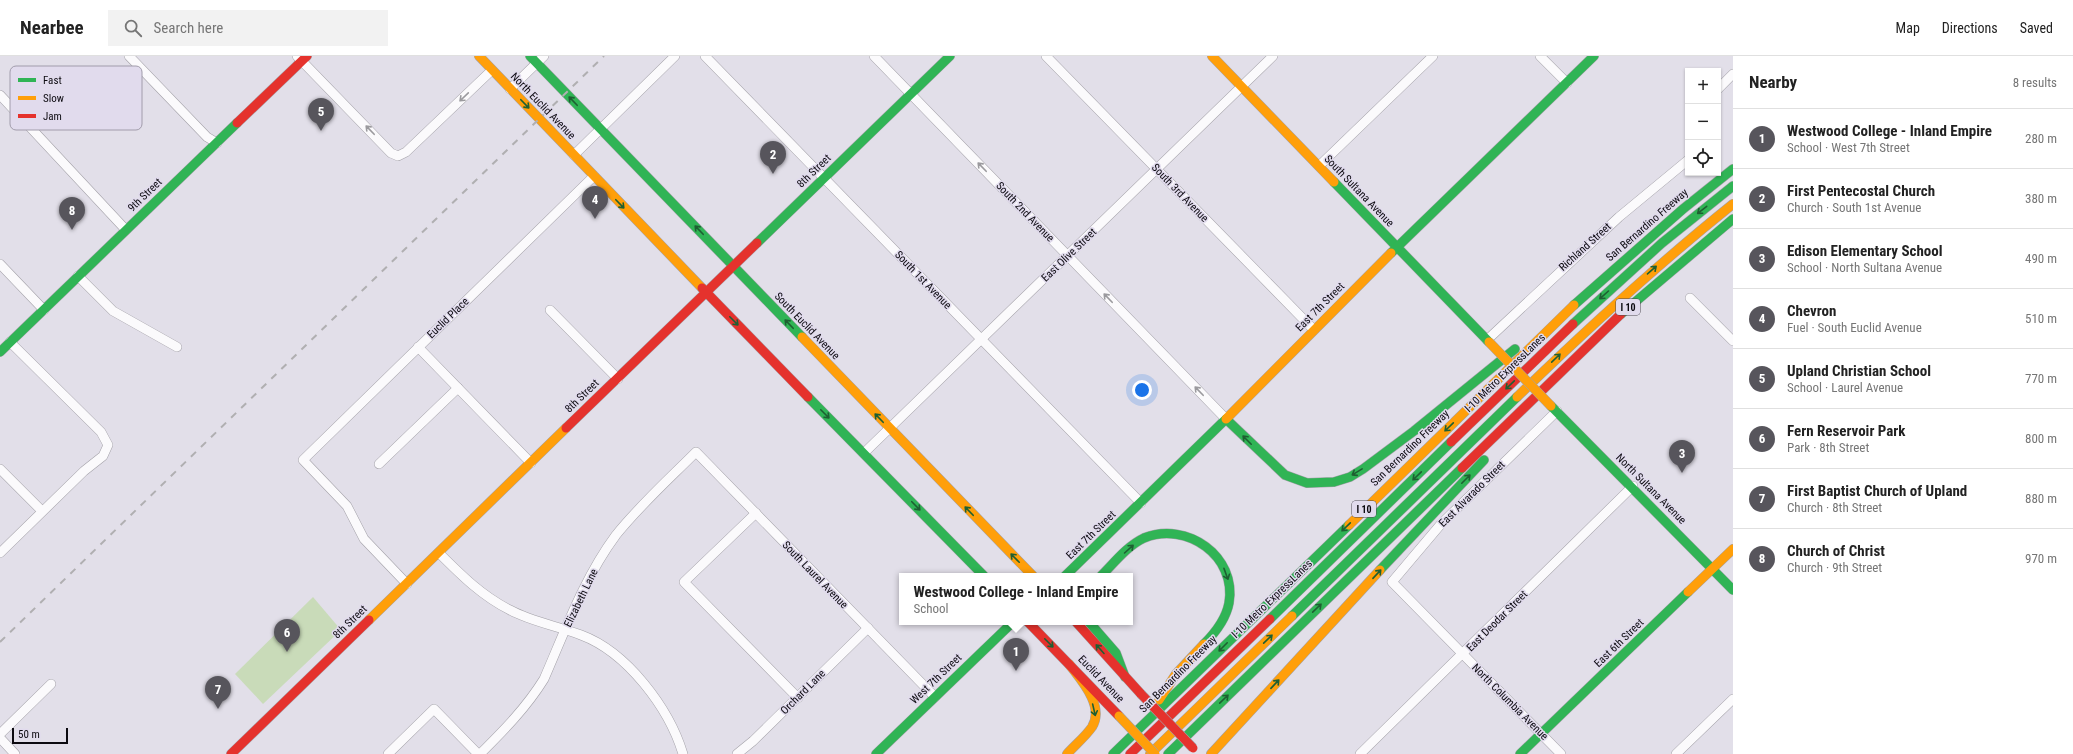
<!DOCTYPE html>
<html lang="en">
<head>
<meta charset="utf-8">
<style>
	body { margin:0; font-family:"Roboto Condensed",sans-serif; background:#f2f2f2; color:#222 }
	.controls { position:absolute; right:12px; top:12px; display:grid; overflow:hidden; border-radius:0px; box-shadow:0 1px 3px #0004 }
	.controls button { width:36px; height:36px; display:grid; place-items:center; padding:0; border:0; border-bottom:1px solid #e0e0e0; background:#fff; color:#222; font:20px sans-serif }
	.scale { position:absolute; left:12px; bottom:10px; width:56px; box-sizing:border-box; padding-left:4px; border:2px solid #0c0a10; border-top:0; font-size:11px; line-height:14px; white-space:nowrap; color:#0c0a10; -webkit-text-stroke:3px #e1dbed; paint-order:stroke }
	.you { position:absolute; left:1142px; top:334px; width:14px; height:14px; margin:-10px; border:3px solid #fff; border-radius:50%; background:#1a73e8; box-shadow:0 0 0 6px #1a73e833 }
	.badge { display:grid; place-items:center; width:26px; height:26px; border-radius:50%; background:#57555c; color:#fff; font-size:13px; font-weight:700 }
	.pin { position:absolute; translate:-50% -33px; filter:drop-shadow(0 1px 2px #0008) }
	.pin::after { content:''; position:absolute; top:21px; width:14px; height:12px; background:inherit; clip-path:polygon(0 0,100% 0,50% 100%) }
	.popup { position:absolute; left:899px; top:517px; width:234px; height:52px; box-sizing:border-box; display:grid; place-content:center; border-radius:0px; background:#fff; filter:drop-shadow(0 1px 3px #0005); font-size:13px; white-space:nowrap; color:#767676 }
	.popup b { font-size:15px; color:#222 }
	.popup::after { content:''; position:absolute; left:50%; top:100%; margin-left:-8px; border:8px solid transparent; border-top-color:#fff }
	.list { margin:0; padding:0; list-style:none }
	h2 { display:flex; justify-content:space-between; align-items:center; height:52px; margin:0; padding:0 16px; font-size:17px }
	h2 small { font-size:13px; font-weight:400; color:#767676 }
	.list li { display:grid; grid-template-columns:26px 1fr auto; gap:12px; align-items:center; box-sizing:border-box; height:60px; padding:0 16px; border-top:1px solid #e0e0e0 }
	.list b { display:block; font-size:15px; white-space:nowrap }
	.list p { margin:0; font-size:13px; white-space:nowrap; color:#767676 }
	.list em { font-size:13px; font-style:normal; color:#767676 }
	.icon { flex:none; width:22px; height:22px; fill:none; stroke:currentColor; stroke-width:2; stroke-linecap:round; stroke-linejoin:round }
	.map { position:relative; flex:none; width:1733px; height:698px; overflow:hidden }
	header { display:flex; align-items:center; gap:24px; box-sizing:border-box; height:56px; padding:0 20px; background:#fff; border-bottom:1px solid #e0e0e0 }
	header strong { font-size:19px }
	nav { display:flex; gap:22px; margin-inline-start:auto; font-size:14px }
	.search { width:280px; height:36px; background:#f2f2f2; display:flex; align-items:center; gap:10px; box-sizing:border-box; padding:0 14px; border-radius:0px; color:#767676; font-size:15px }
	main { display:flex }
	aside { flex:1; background:#fff }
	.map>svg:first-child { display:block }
</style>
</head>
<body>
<header>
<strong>Nearbee</strong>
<div class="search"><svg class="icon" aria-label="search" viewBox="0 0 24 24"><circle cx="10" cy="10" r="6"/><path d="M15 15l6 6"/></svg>Search here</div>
<nav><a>Map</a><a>Directions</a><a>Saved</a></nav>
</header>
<main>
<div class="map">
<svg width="1733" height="698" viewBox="0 0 1733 698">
	<rect width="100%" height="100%" fill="#e2dfe9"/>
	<polygon fill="#c9dbb9" points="313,541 341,574 263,648 235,618"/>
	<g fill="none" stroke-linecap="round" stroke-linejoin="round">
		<g stroke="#a3a1a8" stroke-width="10">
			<g id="street">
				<polyline points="129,0 207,81 217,87"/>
				<polyline points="297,0 391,97 398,100 406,96 492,14"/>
				<polyline points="705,0 1141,447"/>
				<polyline points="874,0 1226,363"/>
				<polyline points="1046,0 1314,274"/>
				<polyline points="1540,0 1567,27"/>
				<polyline points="510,33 544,0"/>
				<polyline points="1718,33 1733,18"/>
				<polyline points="0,39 126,174"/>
				<polyline points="574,99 675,0"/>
				<polyline points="1319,110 1433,0"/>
				<polyline points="0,208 44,254"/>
				<polyline points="78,220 113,255 177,291"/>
				<polyline points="1690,242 1733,285"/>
				<polyline points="550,254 618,323"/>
				<polyline points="1487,284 1619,161 1688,104"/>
				<polyline points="418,291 531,407"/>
				<polyline points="1557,355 1441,468 1392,526 1561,698"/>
				<polyline points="864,397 1273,0"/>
				<polyline points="379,408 458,332"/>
				<polyline points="0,413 42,455"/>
				<polyline points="756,457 684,526 798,642"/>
				<polyline points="0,497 84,415 103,400 108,389 101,376 10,286"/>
				<path d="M439 497C461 519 482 540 510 554 532 566 558 570 581 579 627 596 669 652 683 698"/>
				<polyline points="407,528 364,483 347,450 303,404 594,120"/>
				<polyline points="0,678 51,628"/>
				<polyline points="0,682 15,698"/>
				<polyline points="388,698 434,653 478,698"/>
				<path d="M480 698C504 674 526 652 544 623 565 575 584 522 616 479 640 449 669 423 696 396L935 641"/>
				<polyline points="737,698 753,685 868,572"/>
				<polyline points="1360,698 1633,430"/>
				<polyline points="1676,698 1733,643"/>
			</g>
		</g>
		<g stroke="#a3a1a8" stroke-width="10">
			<g id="fast">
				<polyline points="530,0 802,281"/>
				<polyline points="1334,126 1489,286"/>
				<polyline points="757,187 950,0"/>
				<polyline points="1391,197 1594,0"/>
				<polyline points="1574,249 1683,153 1733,113"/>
				<polyline points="1621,258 1733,163"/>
				<polyline points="1573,268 1662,187 1733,130"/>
				<polyline points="0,296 237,67"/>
				<polyline points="808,341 984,520"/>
				<polyline points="1551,350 1733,534"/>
				<polyline points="1226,363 1285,419 1307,427 1334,426 1350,421 1363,413 1414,375 1515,293"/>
				<polyline points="1380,514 1484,404"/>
				<polyline points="1065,520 1226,363"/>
				<path d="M1101 520C1114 507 1127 490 1144 482 1187 465 1237 500 1229 547 1226 563 1215 577 1204 588"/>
				<polyline points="1292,560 1517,341"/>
				<polyline points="1270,563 1451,386"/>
				<polyline points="1089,566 1116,597 1125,621"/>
				<polyline points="876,698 1013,566"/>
				<polyline points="1113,698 1349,469"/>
				<polyline points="1168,698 1462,412"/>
				<polyline points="1520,698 1688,536"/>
			</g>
		</g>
		<g stroke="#a3a1a8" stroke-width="10">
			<g id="slow">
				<polyline points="479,0 702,232"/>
				<polyline points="1212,0 1334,126"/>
				<polyline points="802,281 1033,520"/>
				<path d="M1517 341C1587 273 1657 209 1733 148"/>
				<polyline points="1226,363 1391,197"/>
				<polyline points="1349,469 1574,249"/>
				<polyline points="1688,536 1733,493"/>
				<polyline points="369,564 566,372"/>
				<polyline points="1159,644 1176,618 1204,588"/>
				<path d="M1067 698C1075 689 1085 681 1092 671 1105 650 1081 624 1069 608"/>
				<polyline points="1150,698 1292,560"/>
				<polyline points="1211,698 1380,514"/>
			</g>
		</g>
		<g stroke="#a3a1a8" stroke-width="10">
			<g id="jam">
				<polyline points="237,67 307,0"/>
				<polyline points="702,232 808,341"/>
				<polyline points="566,372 757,187"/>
				<polyline points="1451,386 1573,268"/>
				<polyline points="1462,412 1621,258"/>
				<polyline points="1028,566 1119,660"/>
				<polyline points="1076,566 1141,638"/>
				<polyline points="231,698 369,564"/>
				<polyline points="1130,698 1270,563"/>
			</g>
		</g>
		<use href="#street" stroke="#fbfafc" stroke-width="9"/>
		<use href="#fast" stroke="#30b455" stroke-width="9"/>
		<use href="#slow" stroke="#ff9f0a" stroke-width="9"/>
		<use href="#jam" stroke="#e5322d" stroke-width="9"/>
		<polyline stroke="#b0afb1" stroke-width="2" stroke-dasharray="7 7" stroke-linecap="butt" points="0,586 604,0"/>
		<g stroke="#a3a1a8" stroke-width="10" stroke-linecap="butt">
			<g id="slow-bridge">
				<polyline points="1489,286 1551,350"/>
				<polyline points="1119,660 1155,698"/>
			</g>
		</g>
		<g stroke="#a3a1a8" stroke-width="10" stroke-linecap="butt">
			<polyline id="jam-bridge" points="1141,638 1193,692"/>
		</g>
		<use href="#slow-bridge" stroke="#ff9f0a" stroke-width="9"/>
		<use href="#jam-bridge" stroke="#e5322d" stroke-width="9"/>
	</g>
	<defs><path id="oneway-shaft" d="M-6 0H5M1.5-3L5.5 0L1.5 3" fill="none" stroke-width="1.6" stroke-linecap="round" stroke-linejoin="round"/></defs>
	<g stroke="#9b9a9e">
		<use href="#oneway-shaft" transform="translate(464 41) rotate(136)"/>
		<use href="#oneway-shaft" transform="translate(370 74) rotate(-134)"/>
		<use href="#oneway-shaft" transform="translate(982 111) rotate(-134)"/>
		<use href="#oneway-shaft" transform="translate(1108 242) rotate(-134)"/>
		<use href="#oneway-shaft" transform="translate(1199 335) rotate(-134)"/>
	</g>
	<g stroke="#1e5f32">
		<use href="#oneway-shaft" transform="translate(573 45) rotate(-134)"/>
		<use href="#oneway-shaft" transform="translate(525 48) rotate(46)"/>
		<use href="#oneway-shaft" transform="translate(620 148) rotate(46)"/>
		<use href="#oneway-shaft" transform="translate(1702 154) rotate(142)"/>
		<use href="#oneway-shaft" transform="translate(699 174) rotate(-134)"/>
		<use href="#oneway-shaft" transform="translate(1652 214) rotate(-41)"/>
		<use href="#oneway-shaft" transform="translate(1604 239) rotate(138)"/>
		<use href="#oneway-shaft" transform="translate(734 265) rotate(45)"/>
		<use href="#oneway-shaft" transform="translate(789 268) rotate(-134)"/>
		<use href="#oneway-shaft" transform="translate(1556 302) rotate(-44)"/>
		<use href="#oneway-shaft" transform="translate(1510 329) rotate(136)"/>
		<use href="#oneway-shaft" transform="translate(825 358) rotate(45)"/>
		<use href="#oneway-shaft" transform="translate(879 362) rotate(-134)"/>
		<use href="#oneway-shaft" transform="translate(1449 371) rotate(136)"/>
		<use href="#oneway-shaft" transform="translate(1247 384) rotate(-135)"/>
		<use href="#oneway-shaft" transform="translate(1357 416) rotate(149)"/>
		<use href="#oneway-shaft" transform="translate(1417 420) rotate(136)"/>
		<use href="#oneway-shaft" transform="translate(1466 423) rotate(-45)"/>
		<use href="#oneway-shaft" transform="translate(916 450) rotate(46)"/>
		<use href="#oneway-shaft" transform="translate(969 455) rotate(-134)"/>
		<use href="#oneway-shaft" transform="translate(1346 471) rotate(136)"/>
		<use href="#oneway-shaft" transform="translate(1129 493) rotate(-42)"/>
		<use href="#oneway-shaft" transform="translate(1015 502) rotate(-135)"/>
		<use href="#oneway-shaft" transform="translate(1226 518) rotate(70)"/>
		<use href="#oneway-shaft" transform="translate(1377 518) rotate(-47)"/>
		<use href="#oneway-shaft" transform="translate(1317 552) rotate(-44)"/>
		<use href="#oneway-shaft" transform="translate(1268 583) rotate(-44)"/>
		<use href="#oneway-shaft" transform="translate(1049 587) rotate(45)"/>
		<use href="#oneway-shaft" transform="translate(1223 591) rotate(135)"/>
		<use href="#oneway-shaft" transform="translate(1100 593) rotate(-132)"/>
		<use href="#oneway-shaft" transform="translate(1275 628) rotate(-47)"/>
		<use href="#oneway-shaft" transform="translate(1224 643) rotate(-44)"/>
		<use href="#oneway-shaft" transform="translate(1094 654) rotate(77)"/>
	</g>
	<g text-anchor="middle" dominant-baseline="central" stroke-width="3" stroke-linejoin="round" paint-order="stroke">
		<g fill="#e1dbed" stroke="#4c4952" stroke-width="1">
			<rect x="1616" y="243" width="24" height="16" rx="3"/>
			<rect x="1352" y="445" width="24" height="16" rx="3"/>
		</g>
		<g font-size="10" font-weight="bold" fill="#0c0a10">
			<text x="1628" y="251">I 10</text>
			<text x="1364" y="453">I 10</text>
		</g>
		<g font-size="11" fill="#0c0a10" stroke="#e1dbed">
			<text transform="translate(543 50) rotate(46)">North Euclid Avenue</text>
			<text transform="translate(814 115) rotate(-44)">8th Street</text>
			<text transform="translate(1359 135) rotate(46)">South Sultana Avenue</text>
			<text transform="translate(1180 137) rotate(46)">South 3rd Avenue</text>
			<text transform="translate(145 139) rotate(-44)">9th Street</text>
			<text transform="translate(1025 156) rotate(46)">South 2nd Avenue</text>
			<text transform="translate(1647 169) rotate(-41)">San Bernardino Freeway</text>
			<text transform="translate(1585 191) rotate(-42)">Richland Street</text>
			<text transform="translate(1069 199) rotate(-44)">East Olive Street</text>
			<text transform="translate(923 224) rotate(46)">South 1st Avenue</text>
			<text transform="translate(1320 251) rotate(-45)">East 7th Street</text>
			<text transform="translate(448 262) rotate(-44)">Euclid Place</text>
			<text transform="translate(807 270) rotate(46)">South Euclid Avenue</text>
			<text transform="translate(1505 317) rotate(-44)">I-10 Metro ExpressLanes</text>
			<text transform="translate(582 340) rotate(-44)">8th Street</text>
			<text transform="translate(1410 392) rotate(-44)">San Bernardino Freeway</text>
			<text transform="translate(1651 433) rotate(45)">North Sultana Avenue</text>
			<text transform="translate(1472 438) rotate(-45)">East Alvarado Street</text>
			<text transform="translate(1091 479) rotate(-44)">East 7th Street</text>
			<text transform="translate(815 519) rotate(46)">South Laurel Avenue</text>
			<text transform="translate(581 542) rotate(-64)">Elizabeth Lane</text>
			<text transform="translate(1272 543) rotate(-44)">I-10 Metro ExpressLanes</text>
			<text transform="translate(1497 565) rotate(-45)">East Deodar Street</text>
			<text transform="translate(350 566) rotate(-44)">8th Street</text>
			<text transform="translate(1619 587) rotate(-44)">East 6th Street</text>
			<text transform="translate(1178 618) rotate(-45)">San Bernardino Freeway</text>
			<text transform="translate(936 623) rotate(-44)">West 7th Street</text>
			<text transform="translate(1101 623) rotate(46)">Euclid Avenue</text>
			<text transform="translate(803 636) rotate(-45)">Orchard Lane</text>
			<text transform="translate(1510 646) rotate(45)">North Columbia Avenue</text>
		</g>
	</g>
	<rect x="10" y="10" width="132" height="64" rx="6" fill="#e1dbed" stroke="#a19cab" stroke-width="1"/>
	<rect x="18" y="22" width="18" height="4" fill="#30b455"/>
	<rect x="18" y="40" width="18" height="4" fill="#ff9f0a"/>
	<rect x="18" y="58" width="18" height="4" fill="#e5322d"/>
	<g font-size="11" fill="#0c0a10">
		<text x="43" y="28">Fast</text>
		<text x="43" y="46">Slow</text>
		<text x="43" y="64">Jam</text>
	</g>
</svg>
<div class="controls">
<button>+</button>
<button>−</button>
<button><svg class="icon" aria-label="locate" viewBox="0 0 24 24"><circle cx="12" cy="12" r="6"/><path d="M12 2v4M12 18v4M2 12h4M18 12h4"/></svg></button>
</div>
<div class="scale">50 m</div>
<div class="you"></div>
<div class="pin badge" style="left:1016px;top:615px">1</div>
<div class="popup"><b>Westwood College - Inland Empire</b>School</div>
<div class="pin badge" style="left:773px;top:118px">2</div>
<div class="pin badge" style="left:1682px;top:417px">3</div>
<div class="pin badge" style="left:595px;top:163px">4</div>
<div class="pin badge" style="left:321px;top:75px">5</div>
<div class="pin badge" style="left:287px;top:596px">6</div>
<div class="pin badge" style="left:218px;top:653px">7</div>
<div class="pin badge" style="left:72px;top:174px">8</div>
</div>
<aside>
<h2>Nearby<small>8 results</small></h2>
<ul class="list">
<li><span class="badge">1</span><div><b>Westwood College - Inland Empire</b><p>School · West 7th Street</p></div><em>280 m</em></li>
<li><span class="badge">2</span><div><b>First Pentecostal Church</b><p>Church · South 1st Avenue</p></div><em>380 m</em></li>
<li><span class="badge">3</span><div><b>Edison Elementary School</b><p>School · North Sultana Avenue</p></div><em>490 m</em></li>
<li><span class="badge">4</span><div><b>Chevron</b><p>Fuel · South Euclid Avenue</p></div><em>510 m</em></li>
<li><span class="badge">5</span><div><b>Upland Christian School</b><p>School · Laurel Avenue</p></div><em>770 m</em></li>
<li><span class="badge">6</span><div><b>Fern Reservoir Park</b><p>Park · 8th Street</p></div><em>800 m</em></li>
<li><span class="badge">7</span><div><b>First Baptist Church of Upland</b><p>Church · 8th Street</p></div><em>880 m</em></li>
<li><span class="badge">8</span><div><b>Church of Christ</b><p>Church · 9th Street</p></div><em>970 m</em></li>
</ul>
</aside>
</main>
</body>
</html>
